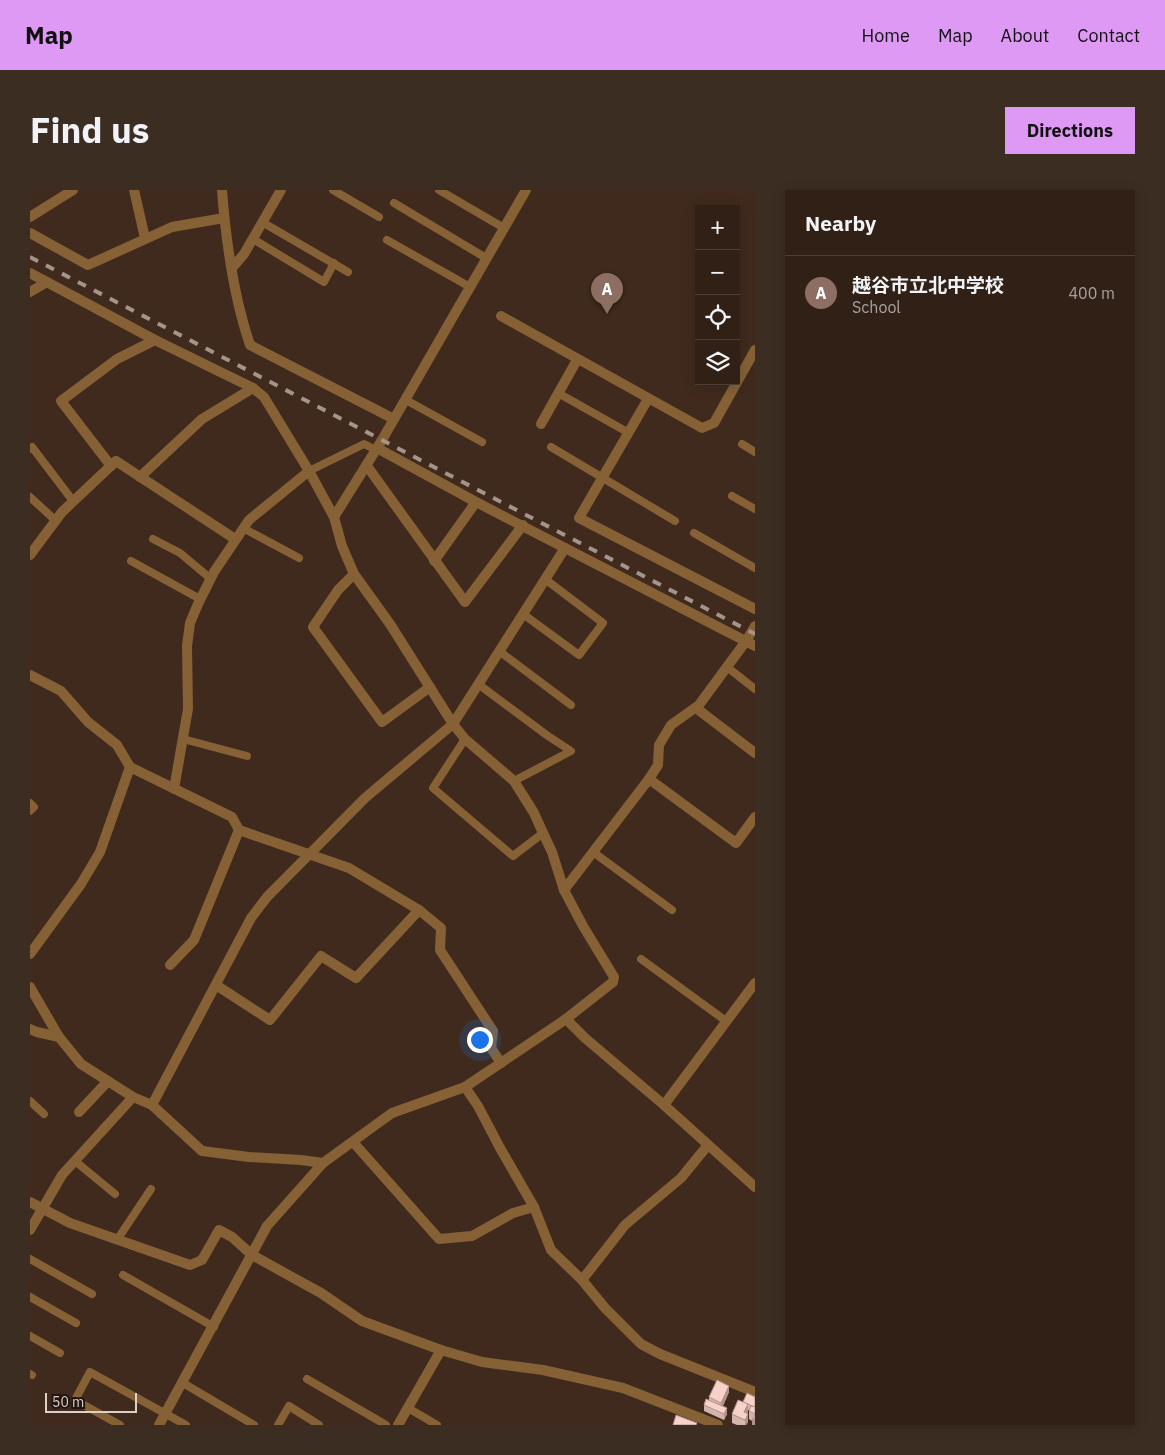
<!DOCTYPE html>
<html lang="en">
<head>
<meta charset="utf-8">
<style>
	body { margin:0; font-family:"IBM Plex Sans","Noto Sans JP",sans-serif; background:#3c2d23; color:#f1f3f6 }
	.controls { position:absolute; right:15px; top:15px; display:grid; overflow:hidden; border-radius:0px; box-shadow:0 2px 12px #0003 }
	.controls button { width:45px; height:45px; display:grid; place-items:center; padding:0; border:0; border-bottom:1px solid #4b3e35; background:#302016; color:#f1f3f6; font:25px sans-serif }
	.scale { position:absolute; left:15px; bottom:12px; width:92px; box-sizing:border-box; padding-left:5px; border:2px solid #decfc7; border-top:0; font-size:14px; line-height:18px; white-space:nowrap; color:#decfc7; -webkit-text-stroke:4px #201510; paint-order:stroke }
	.you { position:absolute; left:449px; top:849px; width:18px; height:18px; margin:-12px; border:4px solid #fff; border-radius:50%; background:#1a73e8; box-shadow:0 0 0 8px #1a73e833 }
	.badge { display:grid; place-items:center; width:32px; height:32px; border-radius:50%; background:#dd99f3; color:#fff; font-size:16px; font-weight:700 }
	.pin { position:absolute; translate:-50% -41px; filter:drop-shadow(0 1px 2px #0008) }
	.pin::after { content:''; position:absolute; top:26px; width:18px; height:15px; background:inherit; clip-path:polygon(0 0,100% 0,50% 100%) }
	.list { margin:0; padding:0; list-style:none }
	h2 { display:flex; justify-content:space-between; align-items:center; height:65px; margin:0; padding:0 20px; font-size:21px }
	h2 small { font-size:16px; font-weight:400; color:#a8a3a1 }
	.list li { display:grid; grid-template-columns:32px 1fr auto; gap:15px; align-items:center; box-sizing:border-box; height:75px; padding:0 20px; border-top:1px solid #4b3e35 }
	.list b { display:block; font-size:19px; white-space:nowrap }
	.list p { margin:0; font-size:16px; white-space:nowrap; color:#a8a3a1 }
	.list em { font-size:16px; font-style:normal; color:#a8a3a1 }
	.icon { flex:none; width:28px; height:28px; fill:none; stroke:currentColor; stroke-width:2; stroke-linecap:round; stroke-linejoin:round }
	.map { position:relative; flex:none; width:725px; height:1235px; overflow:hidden; border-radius:0px }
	header { display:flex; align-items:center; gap:30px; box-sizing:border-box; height:70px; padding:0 25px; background:#dd99f3; color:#111 }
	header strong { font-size:24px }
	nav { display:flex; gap:28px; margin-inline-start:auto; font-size:18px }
	.intro { display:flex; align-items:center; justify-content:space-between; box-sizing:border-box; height:120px; padding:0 30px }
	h1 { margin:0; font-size:35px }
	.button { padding:12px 22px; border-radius:0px; background:#dd99f3; color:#111; font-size:18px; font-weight:700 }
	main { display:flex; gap:30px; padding:0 30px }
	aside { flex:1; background:#302016; border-radius:0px; box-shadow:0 2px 12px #0003 }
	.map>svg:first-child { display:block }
</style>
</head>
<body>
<header>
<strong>Map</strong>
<nav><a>Home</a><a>Map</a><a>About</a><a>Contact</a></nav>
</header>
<div class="intro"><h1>Find us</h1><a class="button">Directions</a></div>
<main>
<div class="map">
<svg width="725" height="1235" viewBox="0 0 725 1235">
	<rect width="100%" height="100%" fill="#402a1d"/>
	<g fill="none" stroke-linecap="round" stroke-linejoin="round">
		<g stroke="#866135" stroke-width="8">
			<polyline points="303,0 349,27"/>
			<polyline points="409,0 474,38"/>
			<polyline points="364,13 456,68"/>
			<polyline points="232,32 318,82"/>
			<polyline points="223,49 294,92 304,73"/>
			<polyline points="357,50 440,97"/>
			<polyline points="528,203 599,243"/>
			<polyline points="376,210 452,252"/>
			<polyline points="712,254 725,262"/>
			<polyline points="521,257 645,331"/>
			<polyline points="0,259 2,257 43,311"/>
			<polyline points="279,281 334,254 346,260"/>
			<polyline points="702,306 725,319"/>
			<polyline points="0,307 25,330"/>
			<polyline points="213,338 269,368"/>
			<polyline points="664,343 725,378"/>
			<polyline points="123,349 150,363 181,389"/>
			<polyline points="101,371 170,409"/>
			<polyline points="493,424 549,465 573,433 515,389"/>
			<polyline points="469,461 541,515"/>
			<polyline points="697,477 725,499"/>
			<polyline points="448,494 518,546 541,561 484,591"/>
			<polyline points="153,549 217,566"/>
			<polyline points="435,549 403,598 483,666 513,643"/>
			<polyline points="0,613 4,617 0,621"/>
			<polyline points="563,662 642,720"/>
			<polyline points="611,769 696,831"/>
			<polyline points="0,911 14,924"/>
			<polyline points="45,971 85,1004"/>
			<polyline points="87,1050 121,999"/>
			<polyline points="0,1069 62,1104"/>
			<polyline points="93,1085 184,1137"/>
			<polyline points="0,1107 46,1133"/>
			<polyline points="0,1146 30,1163"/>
			<polyline points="0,1184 2,1185"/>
			<polyline points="277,1189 356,1235"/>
			<polyline points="153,1193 224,1235"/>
			<polyline points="378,1218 407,1235"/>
			<polyline points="90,1235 45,1210 60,1182 156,1235"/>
			<polyline points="248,1235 259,1216 289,1235"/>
		</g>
		<g stroke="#866135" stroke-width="10">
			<polyline points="104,0 115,48"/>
			<path d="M192 0C196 52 203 105 220 155L364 229"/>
			<polyline points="0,27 43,0"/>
			<polyline points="0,43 58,75 142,37 194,28"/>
			<polyline points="202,78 214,64 251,0"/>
			<polyline points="0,83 125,150 223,198 234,207 279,281"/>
			<polyline points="0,102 17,92"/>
			<polyline points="471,126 672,238 684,233 725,160"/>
			<polyline points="618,209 549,328 725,419"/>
			<polyline points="511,234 547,170"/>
			<polyline points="347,258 446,312 725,456"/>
			<polyline points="81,276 31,211 87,169 125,150"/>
			<polyline points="337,276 435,412 493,335"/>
			<polyline points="110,287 172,229 223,198"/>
			<polyline points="304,327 352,250 496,0"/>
			<polyline points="0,365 32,322 86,271 205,349"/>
			<polyline points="404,371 446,312"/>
			<polyline points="324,384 308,400 283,437 352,532 400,497"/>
			<polyline points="0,485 31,501 58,532 87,555 100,577 202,627 209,640 319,678 389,720 411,738 410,760 463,841 461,858 471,873"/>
			<polyline points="666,518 725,563"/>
			<polyline points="619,589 706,653 725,627"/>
			<polyline points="534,700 619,589 628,575 629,555 641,535 669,515 716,451 725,436"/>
			<polyline points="0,764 51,694 70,662 100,577"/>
			<polyline points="140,775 164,750 209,640"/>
			<polyline points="186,795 240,830 291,766 326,788 389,720"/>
			<polyline points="0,797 29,847 51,874 103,907 122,915 172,961 219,967 271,970 293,973 362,923 435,897 536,829 583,792 584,787 553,736 534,700 522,662 513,643 504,623 484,591 435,549 423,534 360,434 324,384 312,356 304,327 279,281 219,330 184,382 168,414 160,433 157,456 158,519 144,599"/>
			<polyline points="536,829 555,848 634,915 725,997"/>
			<polyline points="0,839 7,842 29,847"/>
			<polyline points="435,897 448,916 470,958 504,1017 521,1060 552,1090 575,1118 611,1154 630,1164 725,1202"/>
			<polyline points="122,915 221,728 237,707 335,608 423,534 535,358"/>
			<polyline points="634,915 725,793"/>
			<polyline points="49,922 78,891"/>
			<polyline points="323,952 409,1049 442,1046 483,1023 504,1017"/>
			<polyline points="0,1012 40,1033 160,1075 172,1070 189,1040 202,1047 222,1065 291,1103 332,1131 411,1160 452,1172 513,1180 593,1198 688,1235"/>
			<polyline points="0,1040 32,985 103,907"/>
			<polyline points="552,1090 595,1035 651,988 678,955"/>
			<polyline points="129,1235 237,1036 293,973"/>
			<polyline points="368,1235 411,1160"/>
		</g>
		<polyline stroke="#a5948a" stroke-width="4" stroke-dasharray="9 9" stroke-linecap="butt" points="0,67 725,444"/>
	</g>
	<g fill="#d5b4ad">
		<polygon points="699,1202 693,1216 697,1224 694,1230 674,1221 674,1215 679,1210 679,1207"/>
		<polygon points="725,1207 725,1235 722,1235 722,1231 719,1229 719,1220 718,1220 718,1232 716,1235 707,1235 702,1233 702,1224 713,1212"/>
	</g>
	<g fill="#ae928d">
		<polygon points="699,1196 699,1202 691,1219 691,1213"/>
		<polygon points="718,1214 718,1223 714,1231 714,1222"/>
		<polygon points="697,1218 697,1224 694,1230 694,1224"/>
		<polygon points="718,1224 718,1232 716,1235 715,1235 715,1230"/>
		<polygon points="725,1228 725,1235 722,1235 722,1230"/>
	</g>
	<g fill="#f8d1c9" stroke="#ae928d">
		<polygon points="687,1190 699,1196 691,1213 679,1207"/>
		<polygon points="717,1203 725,1207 725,1217 713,1212"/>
		<polygon points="676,1209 697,1218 694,1224 674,1215"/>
		<polygon points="708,1210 718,1214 714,1222 718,1224 715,1230 702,1224"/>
		<polygon points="721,1216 725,1217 725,1228 722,1230 725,1224 719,1221"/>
		<polygon points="646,1225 667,1233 666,1235 643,1235"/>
	</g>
</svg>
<div class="controls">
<button>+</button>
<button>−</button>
<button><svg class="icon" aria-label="locate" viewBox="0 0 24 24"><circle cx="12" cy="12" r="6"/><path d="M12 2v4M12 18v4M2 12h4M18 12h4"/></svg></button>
<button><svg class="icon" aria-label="layers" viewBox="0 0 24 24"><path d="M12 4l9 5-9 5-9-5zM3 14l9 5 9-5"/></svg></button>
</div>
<div class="scale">50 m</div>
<div class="you"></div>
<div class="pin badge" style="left:577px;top:124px;background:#8d6e63">A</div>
</div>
<aside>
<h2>Nearby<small></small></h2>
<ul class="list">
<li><span class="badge" style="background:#8d6e63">A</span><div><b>越谷市立北中学校</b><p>School</p></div><em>400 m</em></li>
</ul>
</aside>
</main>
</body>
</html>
